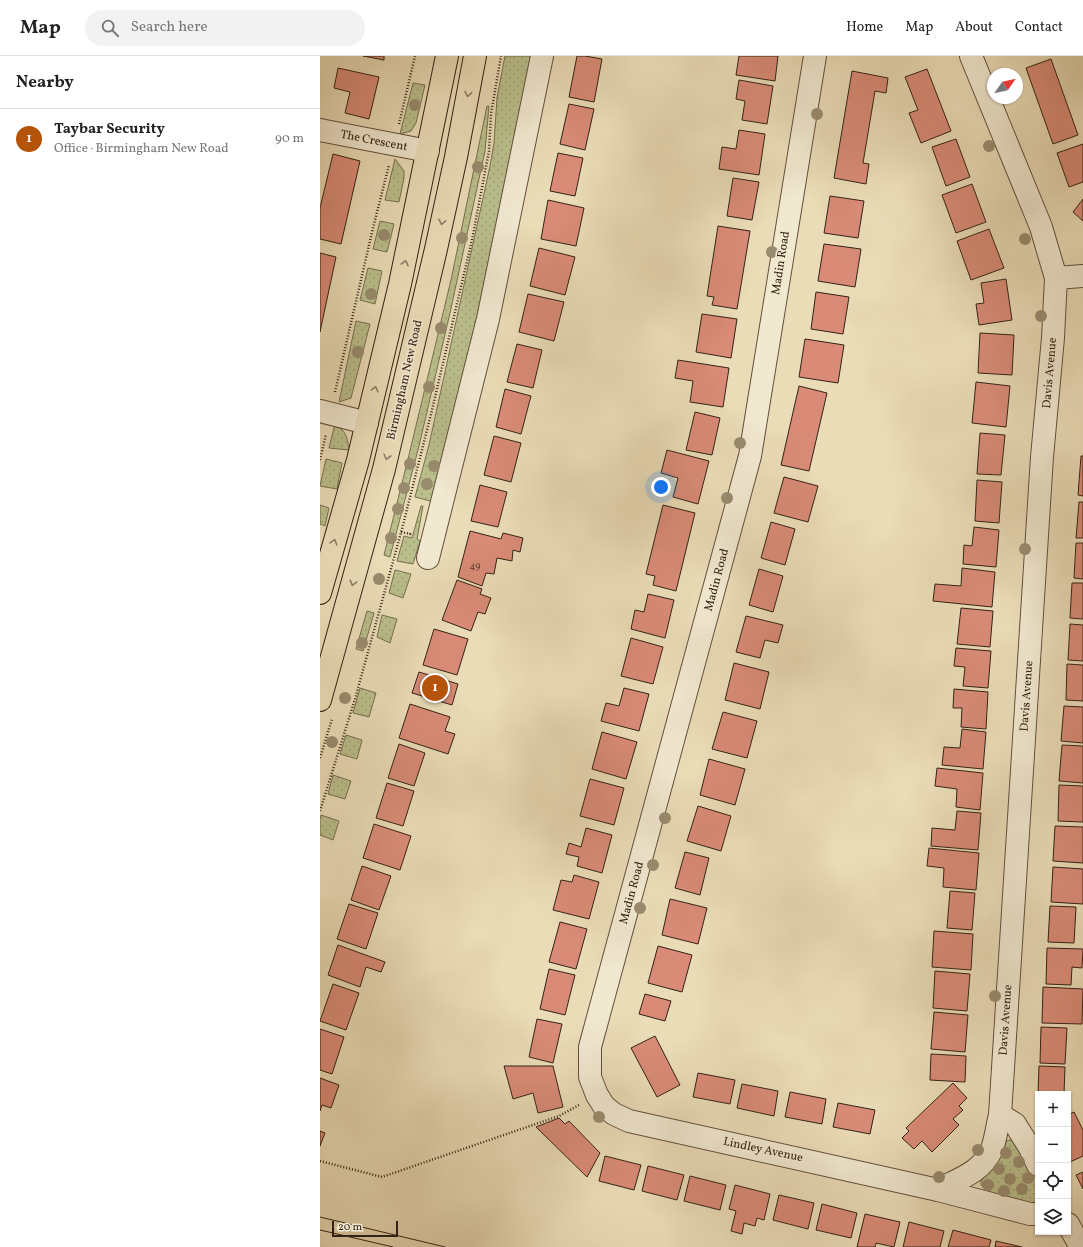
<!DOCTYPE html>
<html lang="en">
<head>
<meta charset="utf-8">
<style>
	body { margin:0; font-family:Vollkorn,serif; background:#f2f2f2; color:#222 }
	.controls { position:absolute; right:12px; bottom:12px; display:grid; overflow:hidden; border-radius:0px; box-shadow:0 1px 3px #0004 }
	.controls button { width:36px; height:36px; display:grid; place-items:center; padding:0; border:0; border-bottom:1px solid #e0e0e0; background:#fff; color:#222; font:20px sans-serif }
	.compass { position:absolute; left:667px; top:12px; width:36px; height:36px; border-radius:50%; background:#fff; box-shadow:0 1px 3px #0004; rotate:56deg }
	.scale { position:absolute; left:12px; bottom:10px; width:66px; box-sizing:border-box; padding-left:4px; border:2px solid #342214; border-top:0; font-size:11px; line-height:14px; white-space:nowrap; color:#342214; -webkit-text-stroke:3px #f1e8d0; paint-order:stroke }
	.you { position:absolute; left:341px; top:431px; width:14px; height:14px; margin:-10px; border:3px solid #fff; border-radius:50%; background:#1a73e8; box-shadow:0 0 0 6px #1a73e833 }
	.badge { display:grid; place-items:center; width:26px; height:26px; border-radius:50%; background:#b45309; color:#fff; font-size:13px; font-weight:700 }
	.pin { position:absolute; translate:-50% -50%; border:2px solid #fff; box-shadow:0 1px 4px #0006 }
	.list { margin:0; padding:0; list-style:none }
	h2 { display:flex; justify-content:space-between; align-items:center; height:52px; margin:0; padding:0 16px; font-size:17px }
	h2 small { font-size:13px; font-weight:400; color:#767676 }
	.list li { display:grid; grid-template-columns:26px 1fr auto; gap:12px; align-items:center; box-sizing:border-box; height:60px; padding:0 16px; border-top:1px solid #e0e0e0 }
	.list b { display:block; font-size:15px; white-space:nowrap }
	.list p { margin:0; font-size:13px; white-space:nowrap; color:#767676 }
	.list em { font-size:13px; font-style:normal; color:#767676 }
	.icon { flex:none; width:22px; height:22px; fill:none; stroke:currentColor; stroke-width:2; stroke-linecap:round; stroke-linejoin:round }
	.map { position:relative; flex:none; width:763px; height:1191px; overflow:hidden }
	header { display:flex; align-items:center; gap:24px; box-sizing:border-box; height:56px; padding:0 20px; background:#fff; border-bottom:1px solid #e0e0e0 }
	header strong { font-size:19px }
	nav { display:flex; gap:22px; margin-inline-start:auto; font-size:14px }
	.search { width:280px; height:36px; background:#f2f2f2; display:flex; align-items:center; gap:10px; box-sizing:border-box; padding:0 14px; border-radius:22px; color:#767676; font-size:15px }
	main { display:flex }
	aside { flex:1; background:#fff }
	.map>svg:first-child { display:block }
</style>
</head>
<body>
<header>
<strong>Map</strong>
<div class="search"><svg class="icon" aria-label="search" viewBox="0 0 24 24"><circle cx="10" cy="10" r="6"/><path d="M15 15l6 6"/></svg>Search here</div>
<nav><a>Home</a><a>Map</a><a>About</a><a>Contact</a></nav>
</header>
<main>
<aside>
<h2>Nearby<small></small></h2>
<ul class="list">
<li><span class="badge">1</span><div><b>Taybar Security</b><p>Office · Birmingham New Road</p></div><em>90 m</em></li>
</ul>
</aside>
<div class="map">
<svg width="763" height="1191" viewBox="0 0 763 1191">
	<defs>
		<pattern id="grass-dots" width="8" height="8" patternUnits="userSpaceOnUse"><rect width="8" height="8" fill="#babf8c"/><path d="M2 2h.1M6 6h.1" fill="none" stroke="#a0a478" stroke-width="1.8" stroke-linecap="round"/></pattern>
	</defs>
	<rect width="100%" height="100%" fill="#eadcb7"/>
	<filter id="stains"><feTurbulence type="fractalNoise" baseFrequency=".005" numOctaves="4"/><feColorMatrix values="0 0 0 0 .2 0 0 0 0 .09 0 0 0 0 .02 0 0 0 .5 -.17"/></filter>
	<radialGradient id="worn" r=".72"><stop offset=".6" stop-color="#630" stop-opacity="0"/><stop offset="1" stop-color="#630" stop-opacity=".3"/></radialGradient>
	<g fill="url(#grass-dots)" stroke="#777050">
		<polygon points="185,0 214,0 176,190 114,446 95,441 109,389 170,110 174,87 177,42"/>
		<polygon points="93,27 105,29 96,67 91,75 80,78"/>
		<polygon points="167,50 169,50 165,95 130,257 99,390 70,501 64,499 88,403 131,224"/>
		<polygon points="75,103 84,115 84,122 79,146 65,144"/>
		<polygon points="60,165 74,168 67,196 53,193"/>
		<polygon points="48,212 62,215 55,248 40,244"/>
		<polygon points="36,265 50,268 31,342 19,346"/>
		<path d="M15 368C27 377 27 380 29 394L9 392Z"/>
		<polygon points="6,403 22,407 17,433 0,430"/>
		<polygon points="0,449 9,452 5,470 0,468"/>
		<polygon points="101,450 103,450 97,483 100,485 93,508 77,505 84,480 92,482"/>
		<polygon points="75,514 91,518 83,542 69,537"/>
		<polygon points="47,555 54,557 43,595 36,593"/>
		<polygon points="62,559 77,563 70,587 57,581"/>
		<polygon points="40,632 56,637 49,661 33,657"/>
		<polygon points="26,679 42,684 37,703 20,698"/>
		<polygon points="13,719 31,725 25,743 8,738"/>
		<polygon points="1,759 19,765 13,784 0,779 0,763"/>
		<path d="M690 1084 696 1087 710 1108 718 1125V1144L715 1147 709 1148C693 1144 671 1143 661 1129V1125L675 1108 683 1089 686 1085Z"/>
	</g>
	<g fill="#d98b77" stroke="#342214">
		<polygon points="43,0 64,0 64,4"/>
		<polygon points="257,0 265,0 282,3 274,46 249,41"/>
		<polygon points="419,0 458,0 455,25 416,19"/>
		<polygon points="731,3 758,79 733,88 706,12"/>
		<polygon points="18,12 59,21 49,63 25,57 30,36 14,32"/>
		<polygon points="607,13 631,75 601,87 589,57 598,54 585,21"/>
		<polygon points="532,15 568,22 566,37 555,35 543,107 549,108 546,128 514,122"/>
		<polygon points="419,24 453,30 447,68 422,64 425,45 416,43"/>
		<polygon points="249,48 274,53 265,94 240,88"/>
		<polygon points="419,74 445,78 439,119 399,113 402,91 416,93"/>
		<polygon points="636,83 650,121 626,130 612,91"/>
		<polygon points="763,88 763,126 749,131 737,97"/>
		<polygon points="238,97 263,102 255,140 230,135"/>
		<polygon points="13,98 40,105 21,188 0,183 0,152"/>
		<polygon points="413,122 439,126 432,164 407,160"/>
		<polygon points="652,128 666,166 636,177 622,139"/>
		<polygon points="510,140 544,145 538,182 504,177"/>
		<polygon points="763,143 763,165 753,156"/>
		<polygon points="228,144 264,152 256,190 221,183"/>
		<polygon points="398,170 430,175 417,253 392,249 394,241 387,240"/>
		<polygon points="669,173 684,212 651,224 637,185"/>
		<polygon points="504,188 541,193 535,231 498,225"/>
		<polygon points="219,192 255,201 245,239 210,230"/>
		<polygon points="0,197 16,201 0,276"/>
		<polygon points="686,223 692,264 659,269 656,248 664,247 661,227"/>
		<polygon points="496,236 529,241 523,278 491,273"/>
		<polygon points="208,238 244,246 234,285 199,276"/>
		<polygon points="382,258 417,263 411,302 376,296"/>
		<polygon points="660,277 694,279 692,319 658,317"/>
		<polygon points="485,283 524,289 518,327 479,321"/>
		<polygon points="197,288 222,294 213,332 187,326"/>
		<polygon points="358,304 409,312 403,351 370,346 373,325 355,322"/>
		<polygon points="656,326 690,330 686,371 652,367"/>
		<polygon points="479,330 507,337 489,415 461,409"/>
		<polygon points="185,333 211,340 201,378 176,371"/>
		<polygon points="375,356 400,362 392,399 366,394"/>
		<polygon points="660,377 685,379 681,419 657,418"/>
		<polygon points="174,380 201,387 191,426 164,419"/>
		<polygon points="347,394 389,405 378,448 353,441 358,422 341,417"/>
		<polygon points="761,400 763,400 763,440 758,439"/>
		<polygon points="464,421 498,430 488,466 454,457"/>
		<polygon points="657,424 682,426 679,467 655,465"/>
		<polygon points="160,429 187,436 178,471 151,465"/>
		<polygon points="759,446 763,446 763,482 756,482"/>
		<polygon points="343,449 375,457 356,535 333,529 335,520 326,518"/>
		<polygon points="451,466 475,473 465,509 441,502"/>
		<polygon points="654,471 679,474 676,511 643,508 644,489 652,490"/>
		<polygon points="150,475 181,483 183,477 203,482 200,496 193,494 192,505 177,502 174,518 166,517 162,530 138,521"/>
		<polygon points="756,487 763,487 763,523 754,522"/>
		<polygon points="642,512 675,516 672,551 613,545 615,528 641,530"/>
		<polygon points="439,513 463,520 453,556 429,549"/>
		<polygon points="137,524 162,533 160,538 171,542 165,558 158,556 151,575 122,564"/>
		<polygon points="752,527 763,527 763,563 750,562"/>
		<polygon points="328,538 354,544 345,582 311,573 315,554 324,556"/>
		<polygon points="641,552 673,555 670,591 637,588"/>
		<polygon points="426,560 463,569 458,587 445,584 440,602 416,596"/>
		<polygon points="750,568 763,569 763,605 748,604"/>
		<polygon points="114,573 148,583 137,619 103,609"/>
		<polygon points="311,582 343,591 333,628 301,620"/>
		<polygon points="636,592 671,595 668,632 643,630 645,611 634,610"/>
		<polygon points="414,607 449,616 440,653 405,644"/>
		<polygon points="747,608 763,609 763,645 746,644"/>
		<polygon points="99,616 138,628 132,649 92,637"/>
		<polygon points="304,632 329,638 319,675 281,665 286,647 299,650"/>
		<polygon points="634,633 668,636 666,673 641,671 642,652 633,652"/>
		<polygon points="90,648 130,661 125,675 135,678 128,698 79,682"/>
		<polygon points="744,650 763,651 763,687 741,685"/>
		<polygon points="403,656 437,665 427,702 392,693"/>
		<polygon points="642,673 666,676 663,713 622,709 624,691 640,692"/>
		<polygon points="282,676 317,686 306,723 272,713"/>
		<polygon points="79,688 105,697 94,730 68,722"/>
		<polygon points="742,689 763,690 763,727 739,725"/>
		<polygon points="389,703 425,713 415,749 380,739"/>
		<polygon points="617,712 663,717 660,754 636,751 637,733 615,730"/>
		<polygon points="270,723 304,732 294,769 260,760"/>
		<polygon points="67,727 94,735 83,770 56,762"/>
		<polygon points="739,729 763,730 763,766 738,765"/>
		<polygon points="378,750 411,760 401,795 367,785"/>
		<polygon points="637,755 661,757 658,794 611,790 612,772 635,774"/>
		<polygon points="54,768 91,780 80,814 43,802"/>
		<polygon points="735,770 763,771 763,807 733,805"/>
		<polygon points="266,772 292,779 282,817 257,810 259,801 246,798 249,787 261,791"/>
		<polygon points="609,792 659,797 656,834 623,831 624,812 607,810"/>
		<polygon points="365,796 389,802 380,839 355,832"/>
		<polygon points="42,810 71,820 59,854 31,844"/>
		<polygon points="733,811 763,813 763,848 731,846"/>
		<polygon points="254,819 279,826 269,863 233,854 241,824 252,826"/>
		<polygon points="630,835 655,837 652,874 627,872"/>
		<polygon points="350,843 387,852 378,888 342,879"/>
		<polygon points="29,848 58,857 46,893 17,883"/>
		<polygon points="730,850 756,851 754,887 728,886"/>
		<polygon points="240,866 267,873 256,913 229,906"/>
		<polygon points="614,875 653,878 651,914 612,911"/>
		<polygon points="18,889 65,906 61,916 46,911 40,931 8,919"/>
		<polygon points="338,890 372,899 362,936 328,927"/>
		<polygon points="727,892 763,893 762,912 752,911 751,929 726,928"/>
		<polygon points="229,913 255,919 245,959 220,953"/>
		<polygon points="615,915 650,918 647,955 613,952"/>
		<polygon points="13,928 39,937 26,974 0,965"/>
		<polygon points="723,931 763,933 762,968 722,967"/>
		<polygon points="325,938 351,945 345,965 319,958"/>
		<polygon points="614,956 648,959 645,996 611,993"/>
		<polygon points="217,963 242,968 233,1007 209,1001"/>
		<polygon points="721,971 747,972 745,1008 720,1007"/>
		<polygon points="0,973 24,981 12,1018 0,1014"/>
		<polygon points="335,980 360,1029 337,1041 311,992"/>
		<polygon points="611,998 646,1000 645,1026 610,1024"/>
		<polygon points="184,1010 233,1010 243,1051 218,1057 213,1037 193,1043"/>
		<polygon points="719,1010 745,1011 744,1038 718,1038"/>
		<polygon points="378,1017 415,1024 410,1048 373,1041"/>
		<polygon points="0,1022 19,1029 11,1052 2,1049 0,1055"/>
		<polygon points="633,1027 647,1042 639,1050 643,1054 633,1063 639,1069 612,1096 602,1085 594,1093 582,1082 589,1075 586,1072"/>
		<polygon points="422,1028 458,1035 454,1060 417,1052"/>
		<polygon points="470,1036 506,1043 502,1068 465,1061"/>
		<polygon points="518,1047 555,1054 550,1078 513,1071"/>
		<polygon points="754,1056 763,1074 763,1100 750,1106 748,1103 748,1059"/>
		<polygon points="239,1062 245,1068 249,1065 280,1097 267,1121 216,1071"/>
		<polygon points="0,1075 5,1077 0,1090"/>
		<polygon points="285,1100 321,1109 314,1134 279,1125"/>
		<polygon points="328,1110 364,1119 357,1144 322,1135"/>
		<polygon points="763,1116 763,1133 756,1119"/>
		<polygon points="370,1120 406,1129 400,1154 364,1145"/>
		<polygon points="415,1129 450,1138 444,1164 437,1162 435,1170 424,1167 422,1178 411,1175 416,1155 409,1153"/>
		<polygon points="459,1139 494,1147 488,1173 453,1164"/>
		<polygon points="502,1148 537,1157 531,1182 496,1174"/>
		<polygon points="545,1158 580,1166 574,1191 556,1187 555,1191 537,1191"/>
		<polygon points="589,1166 624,1175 620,1191 583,1191"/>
		<polygon points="633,1174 671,1184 669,1191 628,1191"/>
		<polygon points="676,1185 702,1191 675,1191"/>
	</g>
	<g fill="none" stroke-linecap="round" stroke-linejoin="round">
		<g stroke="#62503d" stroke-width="24">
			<g id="minor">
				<path d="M495 0 430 400 270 991V1021L277 1039 284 1050 294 1058 309 1065 618 1134C639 1123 662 1116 672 1093 676 1082 677 1070 680 1059L722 401 733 282 736 222 721 171 651 0"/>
				<polyline points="0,74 108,95"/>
				<polyline points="736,222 763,220"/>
				<polyline points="0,355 47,367"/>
				<polyline points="108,502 168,263 222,0"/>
				<polyline points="680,1059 695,1068 710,1092 718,1109"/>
				<polyline points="618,1134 710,1158 718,1158"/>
				<polyline points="748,1168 761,1191"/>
			</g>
		</g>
		<g stroke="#342214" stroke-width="24">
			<g id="highway">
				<polyline points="0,537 38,404 80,228 127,0"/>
				<polyline points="0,644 64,413 116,193 136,101 155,0"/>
			</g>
		</g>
		<g stroke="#342214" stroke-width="2.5" stroke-dasharray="1 2" stroke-linecap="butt">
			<polyline points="79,68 95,0"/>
			<polyline points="15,336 53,172 69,109"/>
			<polyline points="0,404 6,378"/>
			<polyline points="81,476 90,478 90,476"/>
			<polyline points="0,702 12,663"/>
			<polyline points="0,755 35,643 82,473 112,354 152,184 169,95 171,58 181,0"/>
			<polyline points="0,1105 62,1121 239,1060 259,1049"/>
		</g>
		<use href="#minor" stroke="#f1e8d0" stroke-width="22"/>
		<use href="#highway" stroke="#eadcb7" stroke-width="22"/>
		<g stroke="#342214" stroke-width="1">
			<polyline points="0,1161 125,1191"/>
			<polyline points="0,1174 73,1191"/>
		</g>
	</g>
	<g fill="#998b6e">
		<circle cx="95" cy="49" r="6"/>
		<circle cx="497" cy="58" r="6"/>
		<circle cx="669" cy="90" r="6"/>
		<circle cx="158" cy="111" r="6"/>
		<circle cx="64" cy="179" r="6"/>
		<circle cx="142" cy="182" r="6"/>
		<circle cx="705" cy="183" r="6"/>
		<circle cx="452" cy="196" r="6"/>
		<circle cx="51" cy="238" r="6"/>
		<circle cx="721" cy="260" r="6"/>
		<circle cx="121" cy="272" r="6"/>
		<circle cx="38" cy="296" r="6"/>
		<circle cx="109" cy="331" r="6"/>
		<circle cx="420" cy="387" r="6"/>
		<circle cx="90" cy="408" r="6"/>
		<circle cx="114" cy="410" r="6"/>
		<circle cx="107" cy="428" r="6"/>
		<circle cx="84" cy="432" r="6"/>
		<circle cx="407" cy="442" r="6"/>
		<circle cx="78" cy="453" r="6"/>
		<circle cx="71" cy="482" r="6"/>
		<circle cx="705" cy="493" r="6"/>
		<circle cx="59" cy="523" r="6"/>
		<circle cx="42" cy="587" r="6"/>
		<circle cx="25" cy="642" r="6"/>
		<circle cx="12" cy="686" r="6"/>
		<circle cx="345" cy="762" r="6"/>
		<circle cx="333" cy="809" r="6"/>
		<circle cx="320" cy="852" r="6"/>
		<circle cx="675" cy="940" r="6"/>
		<circle cx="279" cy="1061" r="6"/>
		<circle cx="658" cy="1094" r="6"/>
		<circle cx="686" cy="1097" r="6"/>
		<circle cx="699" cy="1106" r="6"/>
		<circle cx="679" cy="1113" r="6"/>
		<circle cx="619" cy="1121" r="6"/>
		<circle cx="708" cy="1122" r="6"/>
		<circle cx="690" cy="1123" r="6"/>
		<circle cx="668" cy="1129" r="6"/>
		<circle cx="702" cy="1133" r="6"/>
		<circle cx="684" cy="1135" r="6"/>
	</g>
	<defs><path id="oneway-chevron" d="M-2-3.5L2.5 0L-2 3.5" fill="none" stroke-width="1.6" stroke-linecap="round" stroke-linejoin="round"/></defs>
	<g stroke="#8f7f66">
		<use href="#oneway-chevron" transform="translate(148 38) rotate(101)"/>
		<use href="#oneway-chevron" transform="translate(122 166) rotate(102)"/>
		<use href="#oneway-chevron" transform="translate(85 207) rotate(-78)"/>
		<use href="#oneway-chevron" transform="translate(55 333) rotate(-76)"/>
		<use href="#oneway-chevron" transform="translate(67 401) rotate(103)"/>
		<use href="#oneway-chevron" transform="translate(14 486) rotate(-74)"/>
		<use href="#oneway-chevron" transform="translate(33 527) rotate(105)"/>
	</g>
	<g text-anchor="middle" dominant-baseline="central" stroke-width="3.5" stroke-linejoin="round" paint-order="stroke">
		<g font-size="10" fill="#5d3c2d">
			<text x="155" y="510">49</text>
		</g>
		<g font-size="12" fill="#342214" stroke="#f1e8d0">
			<text transform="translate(54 85) rotate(11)">The Crescent</text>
			<text transform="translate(461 207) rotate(-81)">Madin Road</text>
			<text transform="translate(730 317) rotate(-85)">Davis Avenue</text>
			<text transform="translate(85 324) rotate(-77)">Birmingham New Road</text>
			<text transform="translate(397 524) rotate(-75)">Madin Road</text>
			<text transform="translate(707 640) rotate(-86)">Davis Avenue</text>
			<text transform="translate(312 837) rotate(-75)">Madin Road</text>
			<text transform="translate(686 964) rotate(-86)">Davis Avenue</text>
			<text transform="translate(443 1094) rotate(12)">Lindley Avenue</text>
		</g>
	</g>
	<rect width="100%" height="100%" filter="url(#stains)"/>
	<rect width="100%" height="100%" fill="url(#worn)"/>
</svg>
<div class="controls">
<button>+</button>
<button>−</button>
<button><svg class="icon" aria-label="locate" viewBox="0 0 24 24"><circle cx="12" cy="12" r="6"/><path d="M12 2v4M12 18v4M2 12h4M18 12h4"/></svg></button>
<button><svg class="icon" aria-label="layers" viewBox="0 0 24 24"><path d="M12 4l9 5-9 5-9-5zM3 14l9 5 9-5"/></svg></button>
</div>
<svg class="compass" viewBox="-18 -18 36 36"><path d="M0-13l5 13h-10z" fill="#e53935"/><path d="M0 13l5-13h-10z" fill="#767676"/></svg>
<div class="scale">20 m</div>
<div class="you"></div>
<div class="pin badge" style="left:115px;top:632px">1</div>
</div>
</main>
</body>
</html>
